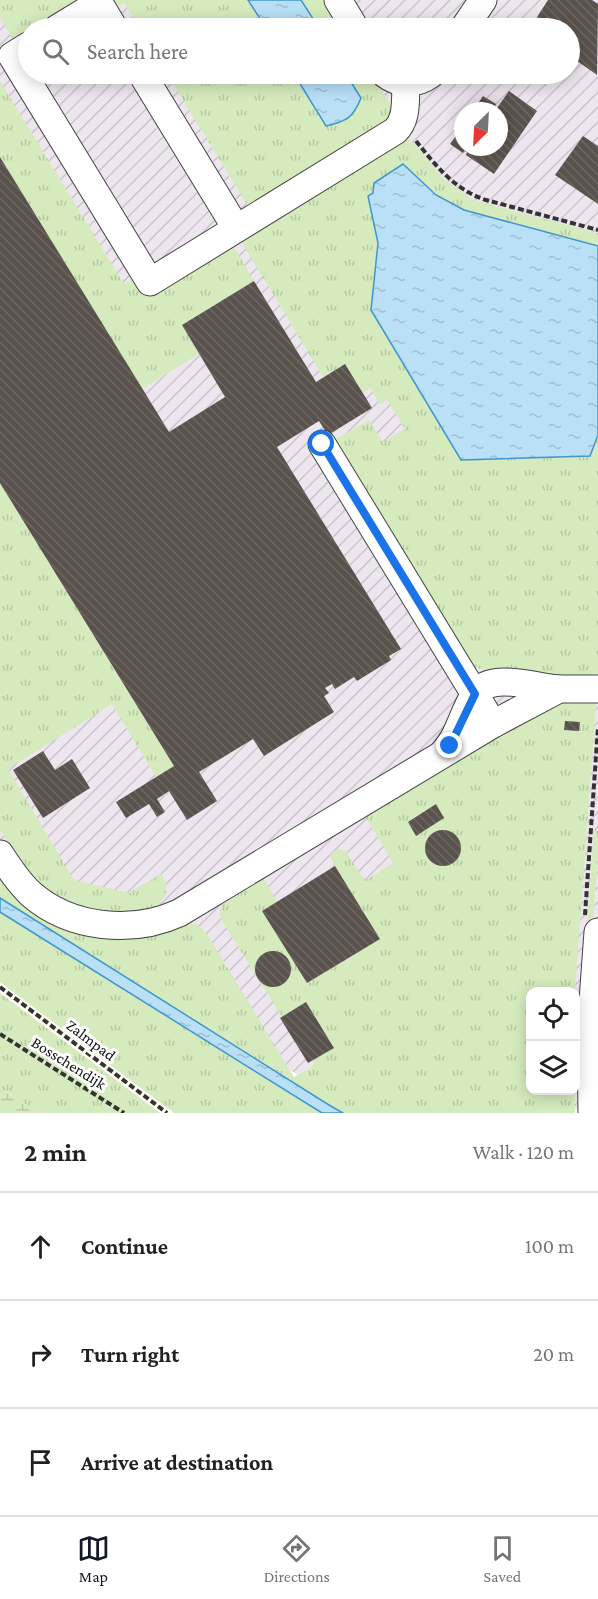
<!DOCTYPE html>
<html lang="en">
<head>
<meta charset="utf-8">
<style>
	body { margin:0; font-family:"Crimson Pro",serif; background:#f2f2f2; color:#202124 }
	.controls { position:absolute; right:18px; bottom:18px; display:grid; overflow:hidden; border-radius:12px; box-shadow:0 3px 15px #0003 }
	.controls button { width:54px; height:54px; display:grid; place-items:center; padding:0; border:0; border-bottom:2px solid #e0e0e0; background:#fff; color:#202124; font:30px sans-serif }
	.compass { position:absolute; left:454px; top:102px; width:54px; height:54px; border-radius:50%; background:#fff; box-shadow:0 3px 15px #0003; rotate:204deg }
	.stop { position:absolute; width:18px; height:18px; margin:-14px; border:4px solid #1a73e8; border-radius:50%; background:#fff }
	.stop.end { background:#1a73e8; border-color:#fff; box-shadow:0 2px 6px #0008 }
	.list { margin:0; padding:0; list-style:none }
	h2 { display:flex; justify-content:space-between; align-items:center; height:78px; margin:0; padding:0 24px; font-size:26px }
	h2 small { font-size:20px; font-weight:400; color:#757577 }
	.list li { display:grid; grid-template-columns:39px 1fr auto; gap:18px; align-items:center; box-sizing:border-box; height:108px; padding:0 24px; border-top:2px solid #e0e0e0 }
	.list b { display:block; font-size:22px; white-space:nowrap }
	.list em { font-size:20px; font-style:normal; color:#757577 }
	.icon { flex:none; width:33px; height:33px; fill:none; stroke:currentColor; stroke-width:2; stroke-linecap:round; stroke-linejoin:round }
	.map { position:relative; flex:none; width:598px; height:1113px; overflow:hidden }
	.search { position:absolute; background:#fff; box-shadow:0 3px 15px #0003; left:18px; right:18px; top:18px; height:66px; display:flex; align-items:center; gap:15px; box-sizing:border-box; padding:0 21px; border-radius:33px; color:#757577; font-size:22px }
	.sheet { height:402px; background:#fff }
	nav { display:flex; justify-content:space-around; align-items:center; box-sizing:border-box; height:84px; border-top:2px solid #e0e0e0; background:#fff; font-size:16px; color:#757577 }
	nav a { display:grid; justify-items:center; gap:3px }
	nav .on { color:#111827 }
	.map>svg:first-child { display:block }
</style>
</head>
<body>
<div class="map">
<svg width="598" height="1113" viewBox="0 0 598 1113">
	<defs>
		<pattern id="industrial-furrows" width="10" height="10" patternUnits="userSpaceOnUse" patternTransform="scale(1.5)"><rect width="10" height="10" fill="#eee6ef"/><path d="M-1 1l2-2M0 10L10 0M9 11l2-2" fill="none" stroke="#cbc4cc"/></pattern>
		<pattern id="grass-tufts" width="24" height="20" patternUnits="userSpaceOnUse" patternTransform="scale(1.5)"><rect width="24" height="20" fill="#d5ebbd"/><path d="M3 7l-1-3M5 7V3M7 7l1-3M15 17l-1-3M17 17v-4M19 17l1-3" fill="none" stroke="#b6c8a1"/></pattern>
		<pattern id="wetland-marsh" width="20" height="14" patternUnits="userSpaceOnUse" patternTransform="scale(1.5)"><rect width="20" height="14" fill="#d5ebbd"/><path d="M1 5h8M5 5V1M11 12h8M15 12V8" fill="none" stroke="#b6c8a1"/></pattern>
		<pattern id="water-ripples" width="26" height="14" patternUnits="userSpaceOnUse" patternTransform="scale(1.5)"><rect width="26" height="14" fill="#b9e0f7"/><path d="M2 4q2-2 4 0t4 0M15 11q2-2 4 0t4 0" fill="none" stroke="#9ebfd3"/></pattern>
		<pattern id="building-back-hatch" width="6" height="6" patternUnits="userSpaceOnUse" patternTransform="scale(1.5)"><rect width="6" height="6" fill="#5a524d"/><path d="M-1 5l2 2M0 0l6 6M5-1l2 2" fill="none" stroke="#6d6662"/></pattern>
	</defs>
	<rect width="100%" height="100%" fill="#fffdf5"/>
	<path fill="url(#industrial-furrows)" fill-rule="evenodd" d="M0 0H598V1110L503 1106 353 1107 34 921 0 875ZM28 28H570V74H28ZM463 111H499V147H463ZM530 992H576V1090H530Z"/>
	<g fill="url(#grass-tufts)">
		<polygon points="0,0 89,0 42,28 28,28 28,37 16,44 0,18"/>
		<polygon points="108,0 248,0 266,28 140,28 124,3 113,9"/>
		<polygon points="301,0 326,0 344,28 319,28"/>
		<polygon points="167,74 294,74 326,126 361,98 346,74 371,74 393,108 393,117 249,208"/>
		<polygon points="0,81 124,284 135,278 146,295 232,243 254,281 182,325 199,354 142,389 0,157"/>
		<polygon points="404,138 414,143 443,178 473,200 598,233 598,246 464,210 436,195 403,165 374,183 374,193 369,196 378,243 371,310 597,438 598,435 598,674 592,677 486,670 476,668 468,663 332,441 369,420 383,442 405,429 387,400 380,404 370,388 363,393 345,364 323,377 239,238"/>
		<path d="M0 483 174 766 156 777 112 704 8 769 74 880 129 893 161 874C167 884 169 889 163 899 157 908 149 910 139 911 106 915 74 907 47 888 26 874 13 851 0 830Z"/>
		<path d="M559 696 590 700 596 704 575 991 530 992V1090L574 1091 575 1113H343L0 898V871L100 937C121 939 141 939 161 934 170 932 182 922 192 923 198 924 203 929 207 934L294 1077 315 1065 313 1060 334 1047 306 1002 282 1017 222 921 220 912 222 905 263 877 278 902 263 911 308 983 380 939 331 859 332 853 338 849 345 850 365 881 393 863 365 816Z"/>
		<polygon points="594,830 598,831 598,856 587,1006 581,1005"/>
		<polygon points="0,912 322,1113 174,1113 0,982"/>
		<polygon points="0,993 160,1113 39,1113 0,1088"/>
	</g>
	<polygon fill="url(#wetland-marsh)" points="0,1088 39,1113 0,1113"/>
	<g fill="url(#water-ripples)" stroke="#3f96cf" stroke-width="1.5">
		<polygon points="248,0 301,0 319,28 266,28"/>
		<path d="M294 74H346L361 98C353 118 347 121 326 126Z"/>
		<polygon points="403,164 436,195 464,210 598,246 598,435 590,456 461,460 371,310 378,243 368,196 373,193 374,183"/>
		<polygon points="0,898 329,1105 343,1113 322,1113 16,922 0,912"/>
	</g>
	<g fill="url(#building-back-hatch)">
		<polygon points="548,0 592,0 598,4 597,75 570,56 570,28 551,28 537,17"/>
		<polygon points="509,91 537,111 494,174 466,155 467,152 464,151 463,153 450,144 463,126 463,147 499,147 499,111 473,111 483,96 496,104 495,106 497,108"/>
		<polygon points="583,136 598,146 598,204 555,175"/>
		<polygon points="0,157 169,432 225,397 182,325 254,281 316,382 345,364 372,408 328,435 319,421 277,447 401,649 389,656 391,660 357,681 354,677 335,689 332,684 325,688 329,693 324,696 334,712 264,756 253,739 199,772 217,801 187,820 169,791 157,799 165,812 157,817 149,804 126,818 116,802 174,766 0,483"/>
		<polygon points="565,721 580,722 579,731 564,730"/>
		<polygon points="43,751 55,770 72,759 90,788 43,818 13,770"/>
		<polygon points="436,804 444,818 416,836 408,822"/>
		<circle cx="443" cy="848" r="18"/>
		<polygon points="335,866 380,939 307,983 262,911"/>
		<circle cx="273" cy="969" r="18"/>
		<polygon points="306,1002 334,1048 308,1063 280,1018"/>
	</g>
	<g fill="none" stroke-linecap="round" stroke-linejoin="round">
		<g stroke="#444" stroke-width="29">
			<g id="minor">
				<polyline points="338,0 355,28"/>
				<polyline points="58,28 99,3 114,28"/>
				<polyline points="464,28 483,0"/>
				<path d="M28 46 12 56 150 282 395 131C408 119 405 99 406 82"/>
				<polyline points="142,74 236,228"/>
				<path d="M385 74C399 85 416 85 431 74"/>
				<polyline points="322,444 493,724"/>
				<path d="M444 752C460 735 462 713 475 694 491 671 537 688 560 689 573 689 585 689 598 689"/>
				<path d="M0 854C9 868 19 883 31 894 71 929 133 934 179 913L493 724 559 689"/>
				<polyline points="592,1113 591,1028 598,932"/>
			</g>
		</g>
		<g stroke="#333" stroke-width="4" stroke-dasharray="6 3" stroke-linecap="butt">
			<path d="M416 141C436 166 455 190 486 200L598 230"/>
			<polyline points="585,915 598,727"/>
			<polyline points="0,987 167,1113"/>
			<polyline points="0,1034 124,1113"/>
		</g>
		<use href="#minor" stroke="#fff" stroke-width="27"/>
	</g>
	<g fill="none" stroke-linecap="round" stroke-linejoin="round">
		<polyline stroke="#1a73e8" stroke-width="8" points="322,444 475,694 450,746"/>
	</g>
	<g text-anchor="middle" dominant-baseline="central" stroke-width="6" stroke-linejoin="round" paint-order="stroke">
		<g font-size="16" fill="#111" stroke="#fff">
			<text transform="translate(91 1040) rotate(37)">Zalmpad</text>
			<text transform="translate(69 1063) rotate(32)">Bosschendijk</text>
		</g>
	</g>
</svg>
<div class="controls">
<button><svg class="icon" aria-label="locate" viewBox="0 0 24 24"><circle cx="12" cy="12" r="6"/><path d="M12 2v4M12 18v4M2 12h4M18 12h4"/></svg></button>
<button><svg class="icon" aria-label="layers" viewBox="0 0 24 24"><path d="M12 4l9 5-9 5-9-5zM3 14l9 5 9-5"/></svg></button>
</div>
<svg class="compass" viewBox="-18 -18 36 36"><path d="M0-13l5 13h-10z" fill="#e53935"/><path d="M0 13l5-13h-10z" fill="#757577"/></svg>
<div class="stop" style="left:322px;top:444px"></div>
<div class="stop end" style="left:450px;top:746px"></div>
<div class="search"><svg class="icon" aria-label="search" viewBox="0 0 24 24"><circle cx="10" cy="10" r="6"/><path d="M15 15l6 6"/></svg>Search here</div>
</div>
<section class="sheet">
<h2>2 min<small>Walk · 120 m</small></h2>
<ul class="list">
<li><svg class="icon" aria-label="ahead" viewBox="0 0 24 24"><path d="M12 20V5M6 11l6-6 6 6"/></svg><div><b>Continue</b></div><em>100 m</em></li>
<li><svg class="icon" aria-label="right" viewBox="0 0 24 24"><path d="M7 20v-9h11M14 6l5 5-5 5"/></svg><div><b>Turn right</b></div><em>20 m</em></li>
<li><svg class="icon" aria-label="arrive" viewBox="0 0 24 24"><path d="M6 21V4h12l-3 4 3 4H6"/></svg><div><b>Arrive at destination</b></div></li>
</ul>
</section>
<nav>
<a class="on"><svg class="icon" aria-label="map" viewBox="0 0 24 24"><path d="M3 6l6-2 6 2 6-2v14l-6 2-6-2-6 2zM9 4v14M15 6v14"/></svg>Map</a>
<a><svg class="icon" aria-label="directions" viewBox="0 0 24 24"><path d="M12 3l9 9-9 9-9-9zM9 14v-3h6M13 9l2 2-2 2"/></svg>Directions</a>
<a><svg class="icon" aria-label="saved" viewBox="0 0 24 24"><path d="M7 4h10v16l-5-4-5 4z"/></svg>Saved</a>
</nav>
</body>
</html>
